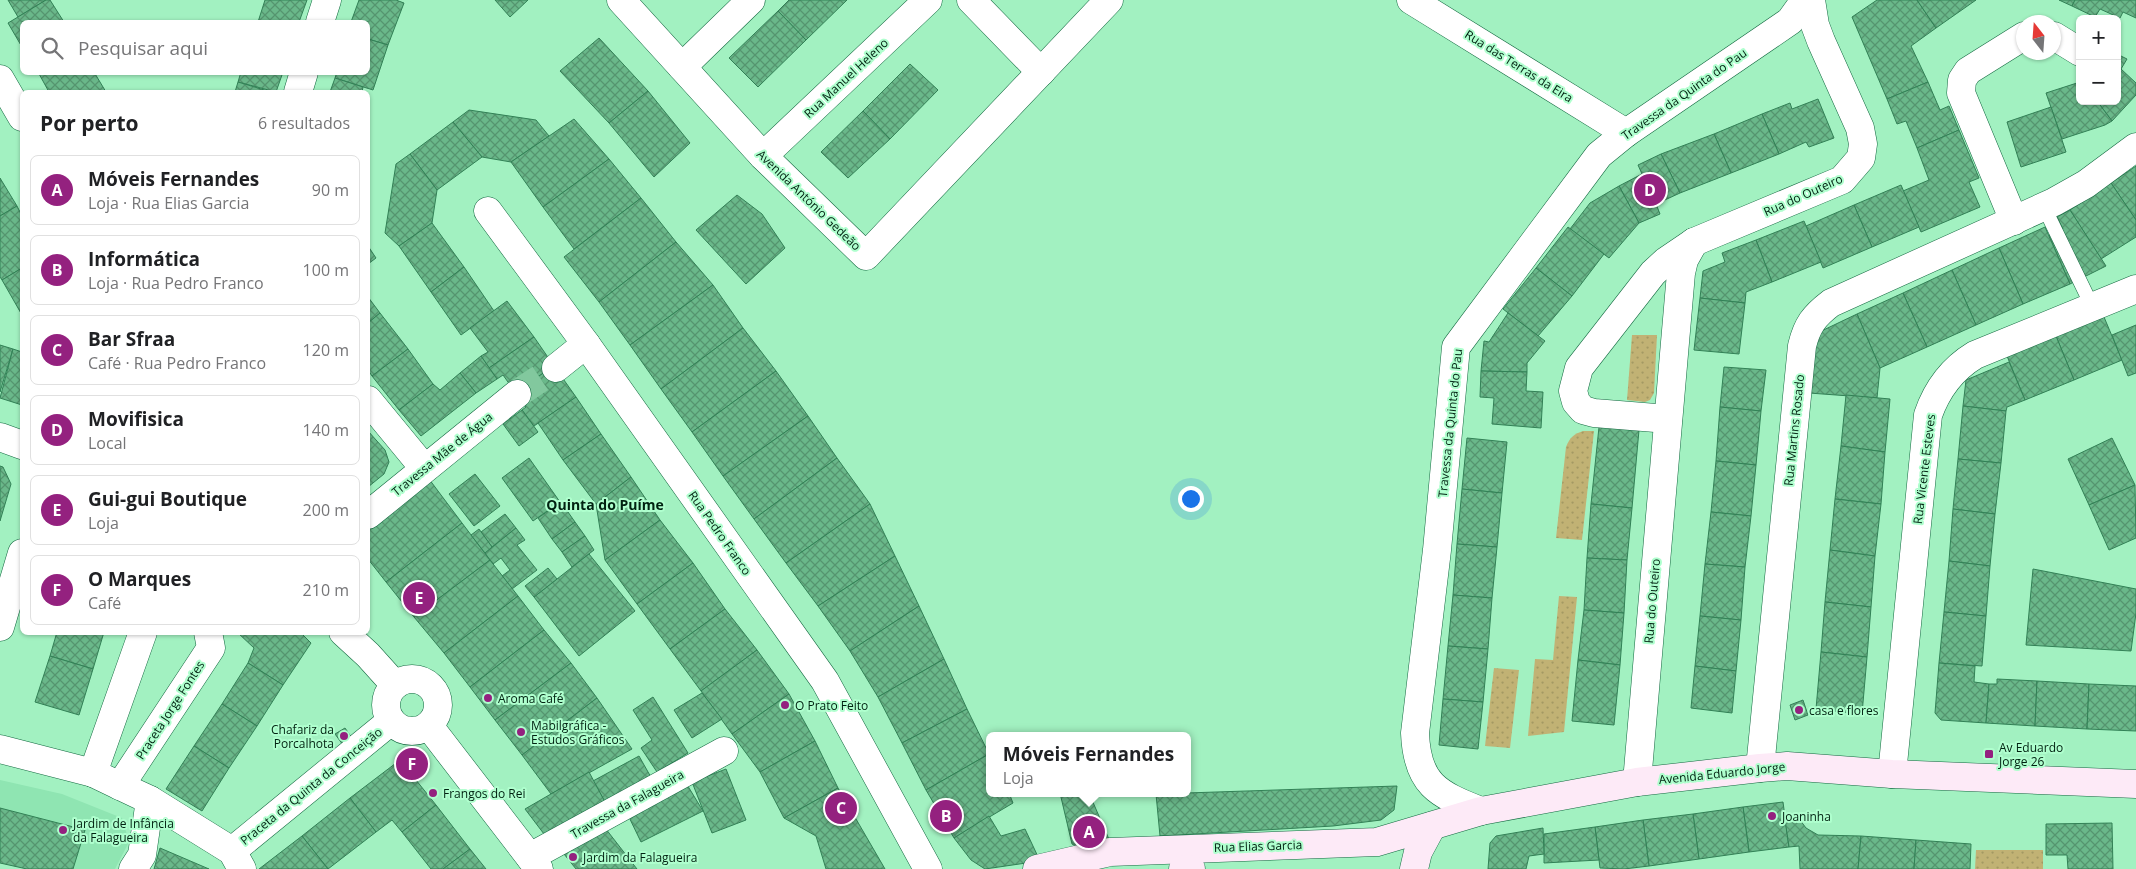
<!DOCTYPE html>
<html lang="pt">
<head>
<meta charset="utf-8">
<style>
	body { margin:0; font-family:"Open Sans",sans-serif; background:#f6f6f6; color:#202124 }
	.controls { position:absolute; right:15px; top:15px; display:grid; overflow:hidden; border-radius:8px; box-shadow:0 1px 4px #0004 }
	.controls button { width:45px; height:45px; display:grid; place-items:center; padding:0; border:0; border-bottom:1px solid #e0e0e0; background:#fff; color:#202124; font:25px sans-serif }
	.compass { position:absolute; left:2016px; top:15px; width:45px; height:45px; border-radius:50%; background:#fff; box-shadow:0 1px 4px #0004; rotate:343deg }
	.you { position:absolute; left:1190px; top:498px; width:18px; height:18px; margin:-12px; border:4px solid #fff; border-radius:50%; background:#1a73e8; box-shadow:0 0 0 8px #1a73e833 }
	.badge { display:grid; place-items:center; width:32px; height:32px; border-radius:50%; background:#94217f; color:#fff; font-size:16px; font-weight:700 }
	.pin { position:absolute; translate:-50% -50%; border:2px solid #fff; box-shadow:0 1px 5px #0006 }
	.popup { position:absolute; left:986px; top:732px; width:205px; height:65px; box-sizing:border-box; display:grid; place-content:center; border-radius:8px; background:#fff; filter:drop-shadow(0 1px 4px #0005); font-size:16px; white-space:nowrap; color:#757577 }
	.popup b { font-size:19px; color:#202124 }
	.popup::after { content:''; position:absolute; left:50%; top:100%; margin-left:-10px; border:10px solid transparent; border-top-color:#fff }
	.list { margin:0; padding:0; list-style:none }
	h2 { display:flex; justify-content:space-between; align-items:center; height:65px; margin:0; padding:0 20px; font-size:21px }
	h2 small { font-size:16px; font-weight:400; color:#757577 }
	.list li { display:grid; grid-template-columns:32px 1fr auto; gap:15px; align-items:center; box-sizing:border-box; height:70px; margin:0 10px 10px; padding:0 10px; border:1px solid #e0e0e0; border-radius:8px }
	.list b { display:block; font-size:19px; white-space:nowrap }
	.list p { margin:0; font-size:16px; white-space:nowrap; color:#757577 }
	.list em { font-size:16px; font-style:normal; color:#757577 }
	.icon { flex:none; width:28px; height:28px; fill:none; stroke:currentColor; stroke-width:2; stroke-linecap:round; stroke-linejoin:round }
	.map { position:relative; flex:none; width:2136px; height:869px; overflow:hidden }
	.search { position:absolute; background:#fff; box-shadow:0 1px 4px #0004; left:20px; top:20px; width:350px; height:55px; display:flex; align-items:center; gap:12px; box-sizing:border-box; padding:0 18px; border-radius:8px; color:#757577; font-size:19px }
	.panel { position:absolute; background:#fff; box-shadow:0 1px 4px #0004; left:20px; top:90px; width:350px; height:545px; border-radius:8px }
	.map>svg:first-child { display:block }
</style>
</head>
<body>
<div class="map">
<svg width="2136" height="869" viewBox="0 0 2136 869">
	<defs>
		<pattern id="green-dots" width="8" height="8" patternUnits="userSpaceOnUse" patternTransform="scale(1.25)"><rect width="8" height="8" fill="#c1b274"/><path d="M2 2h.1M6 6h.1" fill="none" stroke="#a49963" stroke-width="1.8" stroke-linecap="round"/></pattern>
		<pattern id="building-cross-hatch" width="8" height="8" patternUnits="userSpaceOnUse" patternTransform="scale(1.25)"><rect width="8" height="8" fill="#6ab88a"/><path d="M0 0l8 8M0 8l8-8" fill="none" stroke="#55956f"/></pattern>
	</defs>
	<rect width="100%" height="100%" fill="#a2f1c1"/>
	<polygon fill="#8fe5b2" points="0,780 62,794 122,818 129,842 115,869 27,869 0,863"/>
	<g fill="url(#green-dots)">
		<polygon points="1632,335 1657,335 1654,393 1650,400 1645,402 1627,400"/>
		<path d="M1583 431H1594L1582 540 1556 538 1566 447C1570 437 1574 434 1583 431Z"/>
		<polygon points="1559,596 1577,597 1564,732 1528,736 1535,659 1553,660"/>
		<polygon points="1494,668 1519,670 1510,748 1485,746"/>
		<polygon points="1976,850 2043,850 2043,869 1975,869"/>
	</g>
	<g fill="url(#building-cross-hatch)" stroke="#328156">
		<polygon points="8,0 46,0 18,17"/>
		<polygon points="46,0 50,0 64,22 22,22 22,47 8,23"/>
		<polygon points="265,0 307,0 299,22 258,22"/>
		<polygon points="359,0 396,0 404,3 388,45 368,39 368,22 351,22"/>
		<polygon points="495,0 528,0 510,17"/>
		<polygon points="789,0 847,0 806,40 778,11"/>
		<polygon points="1877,0 1917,0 1936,28 1911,46 1928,82 1887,99 1852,17"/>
		<polygon points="1917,0 1976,0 1936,28"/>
		<polygon points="2059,0 2075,0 2072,6"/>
		<polygon points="2075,0 2136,0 2136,18 2123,12 2120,18 2100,9 2095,17 2072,6"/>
		<polygon points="778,11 806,40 758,87 729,58"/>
		<polygon points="599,38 648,91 609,123 560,71"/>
		<polygon points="368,39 388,45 373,90 335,78 337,72 368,72"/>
		<polygon points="2117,54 2127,59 2121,69 2136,83 2136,95 2112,121 2097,101 2117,101"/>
		<polygon points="910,64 938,90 890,139 863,111"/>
		<polygon points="38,72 94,72 106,92 49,92"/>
		<polygon points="241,72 283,72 276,92 238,82"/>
		<polygon points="335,78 363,87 362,92 330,92"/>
		<polygon points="238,82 271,92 235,92"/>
		<polygon points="1928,82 1940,110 1949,106 1959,130 1917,148 1906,121 1897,124 1887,99"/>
		<polygon points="2080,82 2080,101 2097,101 2112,121 2105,125 2062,139 2046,93"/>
		<polygon points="648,91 690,143 654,177 609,123"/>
		<polygon points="1818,99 1834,138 1809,147 1806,142 1779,154 1762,114 1790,103 1792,109"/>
		<polygon points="2051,107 2066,152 2021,167 2007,122"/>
		<polygon points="469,110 536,120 549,136 511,162 482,157 453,122"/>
		<polygon points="863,111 890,139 848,178 821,152"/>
		<polygon points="1762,114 1779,154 1731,173 1714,134"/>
		<polygon points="574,119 609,159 543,207 511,162"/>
		<polygon points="453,122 482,157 437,190 410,154"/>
		<polygon points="1959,130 1979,178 1969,182 1980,207 1921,232 1903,191 1929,180 1917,148"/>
		<polygon points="1714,134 1731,173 1680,193 1661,154"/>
		<polygon points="410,154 437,190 432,223 399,246 385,233 396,164"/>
		<polygon points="1661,154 1680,193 1656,204 1660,214 1639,223 1619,186 1642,174 1638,165"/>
		<polygon points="609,159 641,198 574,249 543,207"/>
		<polygon points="2136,166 2136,220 2111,183"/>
		<polygon points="0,178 17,206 0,216"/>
		<polygon points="2111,183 2136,220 2136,237 2101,259 2070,210"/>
		<polygon points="1901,185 1919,227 1872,247 1854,205"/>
		<polygon points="1619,186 1639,223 1609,258 1570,229 1590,203"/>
		<polygon points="737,195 762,214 785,248 746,284 696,230"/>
		<polygon points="641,198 676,242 599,302 564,257"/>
		<polygon points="1854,205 1872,247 1823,268 1806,226"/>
		<polygon points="17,206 22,216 22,268 2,280 0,277 0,216"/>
		<polygon points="2070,210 2106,266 2070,284 2049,236 2063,229 2057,217"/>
		<polygon points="1804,221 1821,262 1772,282 1756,240"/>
		<polygon points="432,223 464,267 431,292 399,246"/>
		<polygon points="1568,227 1604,254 1572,296 1536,268"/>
		<polygon points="2045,227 2070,284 2023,304 1999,248"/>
		<polygon points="1756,240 1772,282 1746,292 1745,303 1700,298 1703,271 1725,262 1722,253"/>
		<polygon points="676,242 713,285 630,345 599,302"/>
		<polygon points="368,246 376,258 368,264"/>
		<polygon points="1999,248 2023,304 1976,325 1952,270"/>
		<polygon points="464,267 494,311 461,335 431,292"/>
		<polygon points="22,268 22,315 2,280"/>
		<polygon points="1536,268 1572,296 1538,336 1503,309"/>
		<polygon points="1952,270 1976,325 1927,347 1903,293"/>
		<polygon points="713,285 743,328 661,389 630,345"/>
		<polygon points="1903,293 1927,347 1880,368 1857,314"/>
		<polygon points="368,297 380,313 368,323"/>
		<polygon points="1700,298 1745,303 1739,354 1694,350"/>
		<polygon points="507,301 534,337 489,368 481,356 488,352 470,328"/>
		<polygon points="380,313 408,349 372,376 368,370 368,323"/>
		<polygon points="1508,313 1545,341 1527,363 1527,372 1481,371 1484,341 1489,342"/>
		<polygon points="1857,314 1880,368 1877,398 1809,393 1813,335"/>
		<polygon points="2104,317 2122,360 2074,380 2056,336"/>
		<polygon points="2136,325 2136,373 2128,376 2112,335"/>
		<polygon points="743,328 776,371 692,432 661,389"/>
		<polygon points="2056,336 2074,380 2025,400 2007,356"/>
		<polygon points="534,337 554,366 515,392 503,375 497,379 489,368"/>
		<polygon points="0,345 13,349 0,392"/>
		<polygon points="13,349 22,352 22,405 0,398"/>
		<polygon points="408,349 433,384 399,410 372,376"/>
		<polygon points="481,356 497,379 476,393 460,373"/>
		<polygon points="2009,362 2025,400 2007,407 2006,411 1963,406 1966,380"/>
		<polygon points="554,366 576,397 534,426 522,410 526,407 515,392"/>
		<polygon points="1724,367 1766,370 1761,411 1720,407"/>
		<polygon points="776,371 808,416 723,476 692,432"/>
		<polygon points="1481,371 1527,372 1526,391 1543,392 1541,428 1492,424 1494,398 1480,397"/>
		<polygon points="460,373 476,393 421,436 399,410 433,384 440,390"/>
		<polygon points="1846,395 1890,399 1885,452 1841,446"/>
		<polygon points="576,397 601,434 563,460 538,423"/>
		<polygon points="1963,406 2006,411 2001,463 1958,459"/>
		<polygon points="1720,407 1761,411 1756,465 1716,461"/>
		<polygon points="522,410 538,432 519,446 503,424"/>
		<polygon points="808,416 837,458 754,519 723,476"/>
		<polygon points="1599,427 1639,430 1632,508 1591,504"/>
		<polygon points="368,431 385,450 389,462 384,474 368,487"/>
		<polygon points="601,434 631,477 596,504 563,460"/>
		<polygon points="1467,438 1507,442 1502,493 1462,489"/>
		<polygon points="2112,438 2135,485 2089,505 2068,459"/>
		<polygon points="1841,446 1885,452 1881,504 1835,499"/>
		<polygon points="529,458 560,502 533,521 502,478"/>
		<polygon points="837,458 870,504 786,563 754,519"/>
		<polygon points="1958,459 2001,463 1995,514 1953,509"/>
		<polygon points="1716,461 1756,465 1751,516 1711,512"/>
		<polygon points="0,466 3,467 11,484 0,521"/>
		<polygon points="475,474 500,506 474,526 449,494"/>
		<polygon points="631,477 660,520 605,560 596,504"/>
		<polygon points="429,479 462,523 386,582 368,559 368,527"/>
		<polygon points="2135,485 2136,538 2109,550 2089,505"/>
		<polygon points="1462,489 1502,493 1497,547 1457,544"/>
		<polygon points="1835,499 1881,504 1875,556 1830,550"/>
		<polygon points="561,502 575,522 552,539 538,518"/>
		<polygon points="870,504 895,556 818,606 786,563"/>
		<polygon points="1591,504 1632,508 1627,560 1587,558"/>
		<polygon points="1953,509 1995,514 1990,566 1949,561"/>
		<polygon points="1711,512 1751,516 1745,567 1705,564"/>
		<polygon points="505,514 516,528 492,547 481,532"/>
		<polygon points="660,520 693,563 637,604 605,560"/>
		<polygon points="575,522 585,536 562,552 552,539"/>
		<polygon points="462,523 490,560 414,617 386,582"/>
		<polygon points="516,528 525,540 517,545 537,570 512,589 502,576 510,570 501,558 493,564 485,553"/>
		<polygon points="479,529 492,547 485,553 471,535"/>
		<polygon points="585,536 594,550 572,567 562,552"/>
		<polygon points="1457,544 1497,547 1492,598 1453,595"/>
		<polygon points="1830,550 1875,556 1871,607 1825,602"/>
		<polygon points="589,554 635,611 579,656 534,597"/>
		<polygon points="895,556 919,606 850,651 818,606"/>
		<polygon points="1587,558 1627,560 1624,613 1584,610"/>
		<polygon points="490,560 518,596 444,653 414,617"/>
		<polygon points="1949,561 1990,566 1986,616 1944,612"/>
		<polygon points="693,563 725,609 670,649 637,604"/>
		<polygon points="1705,564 1745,567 1741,620 1700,616"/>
		<polygon points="548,568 557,579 534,597 525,586"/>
		<polygon points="2033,569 2136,589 2136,613 2131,651 2026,645"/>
		<polygon points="1453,595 1492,598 1488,649 1448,646"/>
		<polygon points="518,596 544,630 470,687 444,653"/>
		<polygon points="1825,602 1871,607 1867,657 1821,652"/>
		<polygon points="919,606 944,659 878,697 850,651"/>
		<polygon points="725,609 757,650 701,691 670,649"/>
		<polygon points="1584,610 1624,613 1620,665 1578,660"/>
		<polygon points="1944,612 1986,616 1982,666 1939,663"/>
		<polygon points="1700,616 1741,620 1736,671 1695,666"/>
		<polygon points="544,630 571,663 495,720 470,687"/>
		<polygon points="57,632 104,632 93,669 50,656"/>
		<polygon points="237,632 300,632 311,643 283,685 248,663 254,648"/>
		<polygon points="1448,646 1488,649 1483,702 1443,699"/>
		<polygon points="757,650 789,694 732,734 701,691"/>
		<polygon points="1821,652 1867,657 1862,714 1816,709"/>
		<polygon points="50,656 93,669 79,715 35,702"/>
		<polygon points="944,659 967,709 902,743 878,697"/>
		<polygon points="1578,660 1620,665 1614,725 1572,721"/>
		<polygon points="248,663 283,685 257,726 222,704"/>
		<polygon points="571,663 597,698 522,755 495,720"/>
		<polygon points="1939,663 1975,666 1974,682 1989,684 1986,723 1941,720 1935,713"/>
		<polygon points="1695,666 1736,671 1732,713 1691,708"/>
		<polygon points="1997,679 2037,681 2035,726 1986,723 1989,684 1997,684"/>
		<polygon points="2037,681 2089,684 2087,729 2035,726"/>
		<polygon points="2089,684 2136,686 2136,731 2087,729"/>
		<polygon points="702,693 722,719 692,738 674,710"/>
		<polygon points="789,694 815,741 760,772 732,734"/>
		<polygon points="653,697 688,753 657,772 641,748 652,740 633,710"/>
		<polygon points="597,698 632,749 551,794 522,755"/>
		<polygon points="1443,699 1483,702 1478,749 1439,745"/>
		<polygon points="1803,700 1808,715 1795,720 1790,705"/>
		<polygon points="222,704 257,726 229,768 194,746"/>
		<polygon points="967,709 989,754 926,790 902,743"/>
		<polygon points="345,728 352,738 343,745 335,734"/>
		<polygon points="815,741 838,788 784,818 760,772"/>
		<polygon points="194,746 229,768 202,811 166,789"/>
		<polygon points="989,754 990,793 1009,793 1013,803 954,838 926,790"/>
		<polygon points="639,756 652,779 605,802 593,781"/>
		<polygon points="400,760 436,805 402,832 392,820 376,832 350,798"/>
		<polygon points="726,769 746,820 712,833 692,782"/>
		<polygon points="589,772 605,802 544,834 525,809"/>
		<polygon points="686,783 703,811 641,842 627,813"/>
		<polygon points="1397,786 1394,810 1381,820 1333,826 1160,836 1156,794"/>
		<polygon points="838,788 885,869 826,869 816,836 784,818"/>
		<polygon points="1060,793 1089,793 1111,844 1083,850 1072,844"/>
		<polygon points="350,798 376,832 328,869 302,836"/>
		<polygon points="1783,802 1789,847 1749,852 1743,807"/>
		<polygon points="436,805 470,849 443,869 431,869 402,832"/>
		<polygon points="1743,807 1749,852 1699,859 1693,814"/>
		<polygon points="0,808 85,830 73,869 27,869 0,863"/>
		<polygon points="1693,814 1699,859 1649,866 1643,820"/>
		<polygon points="989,816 1001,836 1025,829 1040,861 985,869 971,860 954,838"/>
		<polygon points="1643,820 1649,866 1624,869 1600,868 1595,827"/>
		<polygon points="1785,820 1800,820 1806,828 1818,835 1861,836 1858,869 1800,869 1799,846 1789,847"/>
		<polygon points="2112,823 2113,869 2068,869 2067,855 2046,855 2046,824"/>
		<polygon points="602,824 637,869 576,869 564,854"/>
		<polygon points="1595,827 1599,860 1544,863 1544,834"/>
		<polygon points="1543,828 1544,854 1529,856 1526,869 1488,869 1490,843 1496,836"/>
		<polygon points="302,836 328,869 259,869"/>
		<polygon points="1861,836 1916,840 1914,869 1858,869"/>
		<polygon points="1916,840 1971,844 1970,869 1914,869"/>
		<polygon points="160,848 209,869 154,869"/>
		<polygon points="470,849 486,869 443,869"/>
	</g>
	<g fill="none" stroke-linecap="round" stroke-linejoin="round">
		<polyline stroke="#82c89e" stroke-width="28" stroke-dasharray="28 14" stroke-linecap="butt" points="517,394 556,368"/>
		<g stroke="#136940" stroke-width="15">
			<polyline id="lane" points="2044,207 2092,306"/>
		</g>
		<g stroke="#136940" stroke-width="29">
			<g id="street">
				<polyline points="621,0 763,156 866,256 1109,0"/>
				<polyline points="971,0 1041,72"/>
				<polyline points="1411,0 1626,133"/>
				<polyline points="320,22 327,0"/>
				<polyline points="2054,36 2080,52"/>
				<polyline points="682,67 751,0"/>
				<polyline points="0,79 22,117"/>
				<polyline points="298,92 304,72"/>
				<polyline points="763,156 928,0"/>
				<polyline points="488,211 586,344 825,681 928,869"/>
				<polyline points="2014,221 1961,93 1962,80 1968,71 2024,36"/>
				<polyline points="556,368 586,344"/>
				<polyline points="368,400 424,468"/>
				<polyline points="1668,419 1594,413 1583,410 1576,402 1573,391 1579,368 1653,273 1666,261 1694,242 1842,180 1861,158 1863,144 1860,128 1821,41 1815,25 1811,0"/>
				<polyline points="0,437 22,445"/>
				<polyline points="368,515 517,394"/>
				<polyline points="0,627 22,553"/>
				<polyline points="343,632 368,655 395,685"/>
				<circle cx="412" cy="705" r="26"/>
				<polyline points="429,726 539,869"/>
				<polyline points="0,749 93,773 120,786 150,800 232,851 242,869"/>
				<path d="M1760 768 1802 346C1807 325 1814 316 1831 303L2054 202 2086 184 2136 147"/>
				<polyline points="93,773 143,632"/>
				<path d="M1892 774 1928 415C1937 389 1952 369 1975 355L2136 289"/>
				<polyline points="1637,782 1681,273 1684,260 1694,242"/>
				<polyline points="120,786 211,648 208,632"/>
				<path d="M1481 811C1437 794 1417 784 1415 733L1437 550 1456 347 1599 155 1626 133 1790 21 1805 0"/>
				<polyline points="232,851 391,721"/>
				<polyline points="530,857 724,751"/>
				<polyline points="133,869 142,855 150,800"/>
			</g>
		</g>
		<g stroke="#136940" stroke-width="29">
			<g id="secondary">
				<polyline points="1037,869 1110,852 1377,842 1481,811 1637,782 1760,768 1787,766 1892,774 2136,784"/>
				<polyline points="1183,869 1191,869"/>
				<polyline points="1414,869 1418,852 1432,826"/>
			</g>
		</g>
		<use href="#lane" stroke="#fff" stroke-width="14"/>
		<use href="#street" stroke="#fff" stroke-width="28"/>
		<use href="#secondary" stroke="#fdeaf7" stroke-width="28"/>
	</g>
	<g fill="#94217f" stroke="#afffce" stroke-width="2">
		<circle cx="488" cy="698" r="5"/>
		<circle cx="785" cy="705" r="5"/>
		<circle cx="1799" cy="710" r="5"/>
		<circle cx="521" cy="732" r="5"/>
		<circle cx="344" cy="736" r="5"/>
		<rect x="1984" y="749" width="10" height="10" rx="2.5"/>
		<circle cx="433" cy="793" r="5"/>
		<circle cx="1772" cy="816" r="5"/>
		<circle cx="63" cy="830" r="5"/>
		<circle cx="573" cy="857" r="5"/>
	</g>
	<g text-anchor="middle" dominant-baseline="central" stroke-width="4" stroke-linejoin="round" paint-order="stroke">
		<g font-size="12" fill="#012211" stroke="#afffce">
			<text transform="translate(1519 66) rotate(32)">Rua das Terras da Eira</text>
			<text transform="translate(846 78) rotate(-43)">Rua Manuel Heleno</text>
			<text transform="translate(1684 94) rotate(-35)">Travessa da Quinta do Pau</text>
			<text transform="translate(1803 195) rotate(-24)">Rua do Outeiro</text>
			<text transform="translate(809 200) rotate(44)">Avenida António Gedeão</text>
			<text transform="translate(1450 423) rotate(-84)">Travessa da Quinta do Pau</text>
			<text transform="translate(1794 430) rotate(-84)">Rua Martins Rosado</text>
			<text transform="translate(442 454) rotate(-39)">Travessa Mãe de Água</text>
			<text transform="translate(1924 469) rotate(-83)">Rua Vicente Esteves</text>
			<text transform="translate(720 533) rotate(55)">Rua Pedro Franco</text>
			<text transform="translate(1652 601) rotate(-85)">Rua do Outeiro</text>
			<text transform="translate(170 710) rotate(-57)">Praceta Jorge Fontes</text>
			<text transform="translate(1722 773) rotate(-6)">Avenida Eduardo Jorge</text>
			<text transform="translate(311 786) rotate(-39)">Praceta da Quinta da Conceição</text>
			<text transform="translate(627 804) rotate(-29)">Travessa da Falagueira</text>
			<text transform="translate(1258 846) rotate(-2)">Rua Elias Garcia</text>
		</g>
		<g font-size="12" fill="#012211" stroke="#afffce" text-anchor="start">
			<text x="498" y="698">Aroma Café</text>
			<text x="795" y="705">O Prato Feito</text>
			<text x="1809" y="710">casa e flores</text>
			<text x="531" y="725">Mabilgráfica -<tspan x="531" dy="14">Estudos Gráficos</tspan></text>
			<text x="334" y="729" text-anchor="end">Chafariz da<tspan x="334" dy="14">Porcalhota</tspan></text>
			<text x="1999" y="747">Av Eduardo<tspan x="1999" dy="14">Jorge 26</tspan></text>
			<text x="443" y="793">Frangos do Rei</text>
			<text x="1782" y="816">Joaninha</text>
			<text x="73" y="823">Jardim de Infância<tspan x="73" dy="14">da Falagueira</tspan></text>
			<text x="583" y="857">Jardim da Falagueira</text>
		</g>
		<g font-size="14" font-weight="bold" fill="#012211" stroke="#afffce">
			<text x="605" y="504">Quinta do Puíme</text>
		</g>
	</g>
</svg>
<div class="controls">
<button>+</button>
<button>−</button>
</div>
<svg class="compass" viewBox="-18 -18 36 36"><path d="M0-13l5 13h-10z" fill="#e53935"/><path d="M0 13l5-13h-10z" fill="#757577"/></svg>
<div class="you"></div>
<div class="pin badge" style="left:1089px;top:832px">A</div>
<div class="popup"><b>Móveis Fernandes</b>Loja</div>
<div class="pin badge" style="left:946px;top:816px">B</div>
<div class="pin badge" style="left:841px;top:808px">C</div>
<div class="pin badge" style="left:1650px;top:190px">D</div>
<div class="pin badge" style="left:419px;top:598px">E</div>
<div class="pin badge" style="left:412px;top:764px">F</div>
<div class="search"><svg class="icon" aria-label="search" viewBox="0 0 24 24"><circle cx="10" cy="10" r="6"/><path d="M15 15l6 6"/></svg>Pesquisar aqui</div>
<section class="panel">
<h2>Por perto<small>6 resultados</small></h2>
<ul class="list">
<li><span class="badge">A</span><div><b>Móveis Fernandes</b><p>Loja · Rua Elias Garcia</p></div><em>90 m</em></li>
<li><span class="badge">B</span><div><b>Informática</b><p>Loja · Rua Pedro Franco</p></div><em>100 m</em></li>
<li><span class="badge">C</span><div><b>Bar Sfraa</b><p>Café · Rua Pedro Franco</p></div><em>120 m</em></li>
<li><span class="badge">D</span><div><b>Movifisica</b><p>Local</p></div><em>140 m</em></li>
<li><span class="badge">E</span><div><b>Gui-gui Boutique</b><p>Loja</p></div><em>200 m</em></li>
<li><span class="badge">F</span><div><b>O Marques</b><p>Café</p></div><em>210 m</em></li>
</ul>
</section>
</div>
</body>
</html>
